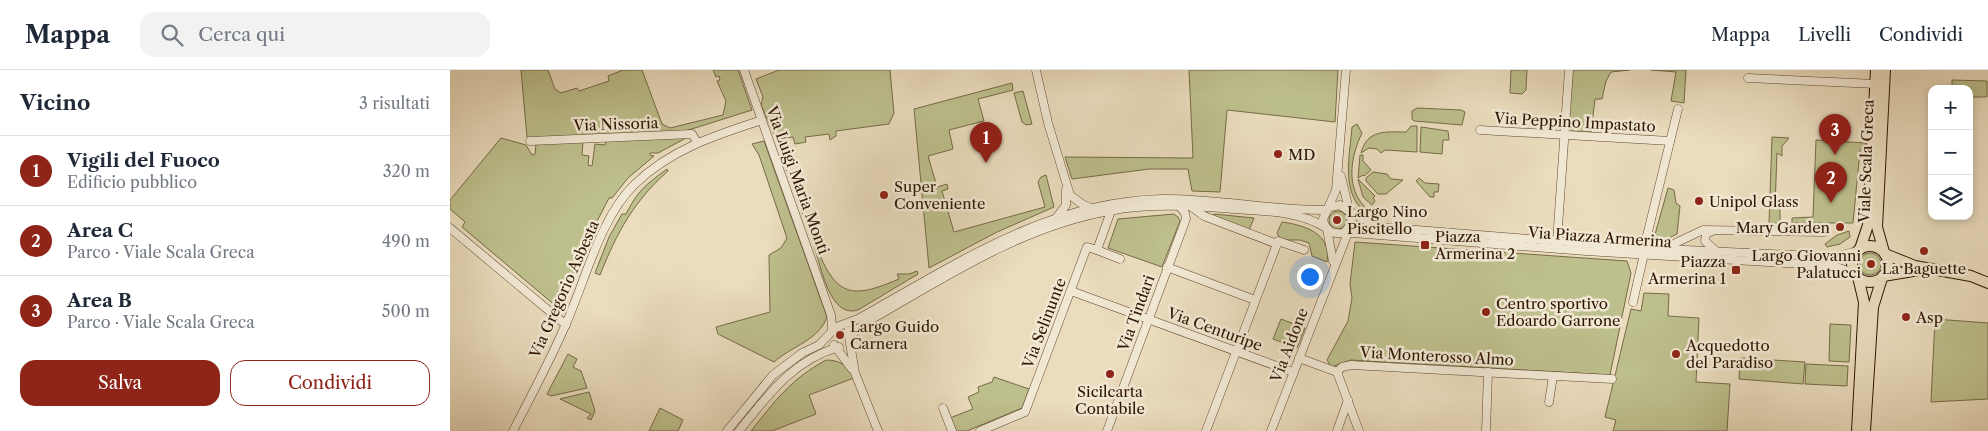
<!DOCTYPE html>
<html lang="it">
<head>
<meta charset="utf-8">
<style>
	body { margin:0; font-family:"Libre Caslon Text",serif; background:#f2f2f3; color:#1f2937 }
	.controls { position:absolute; right:15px; top:15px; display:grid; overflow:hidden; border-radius:10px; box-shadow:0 2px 8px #0003 }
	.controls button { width:45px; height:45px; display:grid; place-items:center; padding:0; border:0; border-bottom:1px solid #e0e1e3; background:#fff; color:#1f2937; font:25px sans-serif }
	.you { position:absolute; left:859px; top:206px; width:18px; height:18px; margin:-12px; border:4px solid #fff; border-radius:50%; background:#1a73e8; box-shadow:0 0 0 8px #1a73e833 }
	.badge { display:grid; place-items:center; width:32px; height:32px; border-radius:50%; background:#8f2418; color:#fff; font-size:16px; font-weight:700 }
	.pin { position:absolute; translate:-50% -41px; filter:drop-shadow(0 1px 2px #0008) }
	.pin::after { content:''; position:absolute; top:26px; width:18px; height:15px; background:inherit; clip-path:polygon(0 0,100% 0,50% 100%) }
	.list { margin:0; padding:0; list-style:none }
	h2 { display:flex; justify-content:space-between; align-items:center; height:65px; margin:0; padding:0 20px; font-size:21px }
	h2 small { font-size:16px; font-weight:400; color:#747a83 }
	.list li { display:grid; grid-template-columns:32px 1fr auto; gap:15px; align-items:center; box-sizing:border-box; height:70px; padding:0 20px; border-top:1px solid #e0e1e3 }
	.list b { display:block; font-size:19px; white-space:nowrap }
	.list p { margin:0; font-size:16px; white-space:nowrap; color:#747a83 }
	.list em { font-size:16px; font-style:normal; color:#747a83 }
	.actions { display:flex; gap:10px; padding:15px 20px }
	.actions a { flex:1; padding:11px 0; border:1px solid #8f2418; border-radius:15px; text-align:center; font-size:18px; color:#8f2418 }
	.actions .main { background:#8f2418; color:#fff }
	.icon { flex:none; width:28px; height:28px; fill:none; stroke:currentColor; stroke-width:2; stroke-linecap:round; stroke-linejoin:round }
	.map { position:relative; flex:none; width:1538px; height:361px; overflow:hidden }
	header { display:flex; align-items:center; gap:30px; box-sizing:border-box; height:70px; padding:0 25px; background:#fff; border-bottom:1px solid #e0e1e3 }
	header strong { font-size:24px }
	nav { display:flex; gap:28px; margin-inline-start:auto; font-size:18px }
	.search { width:350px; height:45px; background:#f2f2f3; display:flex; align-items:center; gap:12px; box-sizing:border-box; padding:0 18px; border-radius:15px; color:#747a83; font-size:19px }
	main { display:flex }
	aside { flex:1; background:#fff }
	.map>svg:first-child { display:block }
</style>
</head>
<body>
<header>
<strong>Mappa</strong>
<div class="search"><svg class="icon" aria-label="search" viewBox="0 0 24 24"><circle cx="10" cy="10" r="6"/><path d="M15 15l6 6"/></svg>Cerca qui</div>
<nav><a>Mappa</a><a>Livelli</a><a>Condividi</a></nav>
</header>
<main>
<aside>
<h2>Vicino<small>3 risultati</small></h2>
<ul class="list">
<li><span class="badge">1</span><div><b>Vigili del Fuoco</b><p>Edificio pubblico</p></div><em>320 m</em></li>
<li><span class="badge">2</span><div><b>Area C</b><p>Parco · Viale Scala Greca</p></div><em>490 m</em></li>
<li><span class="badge">3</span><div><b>Area B</b><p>Parco · Viale Scala Greca</p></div><em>500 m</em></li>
</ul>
<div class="actions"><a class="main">Salva</a><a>Condividi</a></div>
</aside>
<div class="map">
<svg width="1538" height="361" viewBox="0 0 1538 361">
	<rect width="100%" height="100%" fill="#eadcbd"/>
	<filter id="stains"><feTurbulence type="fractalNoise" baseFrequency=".004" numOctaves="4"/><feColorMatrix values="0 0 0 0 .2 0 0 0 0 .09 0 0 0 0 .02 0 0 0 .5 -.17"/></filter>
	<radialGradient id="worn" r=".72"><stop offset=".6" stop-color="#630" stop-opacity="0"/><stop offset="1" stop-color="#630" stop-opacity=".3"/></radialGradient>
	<g fill="#bdbf8d" stroke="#766a46">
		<polygon points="71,0 98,0 105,19 111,23 127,18 129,21 159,11 158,6 173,0 192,0 212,54 220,58 273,45 276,31 267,11 270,10 269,6 266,7 263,0 288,0 302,40 229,63 79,68 77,67"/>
		<polygon points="329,0 440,0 444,43 439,54 386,61 386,66 380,70 379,64 355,67 356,72 345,74 343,67 326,69 311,35 313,27 306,9"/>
		<polygon points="739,0 888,0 885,52 777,40 770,122 742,121 738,99 699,99 622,109 615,87 743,88"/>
		<polygon points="1061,0 1077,0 1076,20 1072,24 1060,23"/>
		<polygon points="1123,0 1180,0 1161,2 1156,11 1152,29 1145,29 1141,62 1124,62 1118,57"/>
		<polygon points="1201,0 1236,0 1234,33 1221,31 1226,2"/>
		<polygon points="1502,10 1537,11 1537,27 1519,27 1519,19 1502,19"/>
		<polygon points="562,13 563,20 528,29 534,51 499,60 503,79 478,86 487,117 497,114 498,119 492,121 504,162 595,137 588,112 591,107 596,105 604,137 547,162 479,198 464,39"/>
		<polygon points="573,21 582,54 576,55 572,52 564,23"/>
		<polygon points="967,38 1011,40 1015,42 1012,55 964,51 962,49 962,41"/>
		<path d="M907 54 912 63C900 88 895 120 918 140L916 143C890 123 900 85 902 57Z"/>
		<path d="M961 56H967V82L935 80 931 83 927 79 919 78 911 83C917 59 936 62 956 62Z"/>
		<polygon points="971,57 998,61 999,70 993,70 992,84 970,82"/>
		<polygon points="238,67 208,83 200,83 200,85 204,86 178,108 162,128 159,128 142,161 115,235 112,238 107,237 12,157 15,152 0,139 0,130 51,68 76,75 82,85 85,84 86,74 133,71 132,85 139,86 138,95 142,96 145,74 155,75 156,70"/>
		<polygon points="1322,67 1339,68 1332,76 1332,86 1327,83 1325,137 1330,140 1330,153 1319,153"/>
		<polygon points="1366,70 1416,73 1410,81 1403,153 1342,153 1342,148 1363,147"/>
		<path d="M314 71 377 247C369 270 342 276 324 292L268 264 266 257 320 242 319 185 331 178 337 168 309 85 302 74Z"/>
		<polygon points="910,85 913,85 913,91 921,100 914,106 913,105 908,108"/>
		<polygon points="335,87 336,92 357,149 354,147 333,90"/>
		<path d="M217 99 218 101C184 131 167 162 150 205L145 203 159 167 172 144H176C187 122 195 115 217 99Z"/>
		<polygon points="923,102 937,104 941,109 953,110 936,124 928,124 916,111 916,108"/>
		<polygon points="969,108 975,113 989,114 988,122 984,122 984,127 980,127 966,111"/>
		<polygon points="908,109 925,126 923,128 925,131 922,135 913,127"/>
		<polygon points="1218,118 1224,120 1226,133 1230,136 1227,164 1217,169 1204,168"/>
		<circle cx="888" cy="150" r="9"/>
		<polygon points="724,144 728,147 730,151 712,197 658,178 668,149"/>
		<polygon points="764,144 804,148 799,160 764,146"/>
		<path d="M832 152C854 155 882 163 877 192L862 186 859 173 850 170H831L827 163Z"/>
		<polygon points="1399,161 1400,167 1390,174 1377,177 1375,174 1387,165"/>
		<polygon points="905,172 1177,191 1181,203 1160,305 901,290 881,297 877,290 898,251 902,228 900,214"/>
		<path d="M364 176H366C386 226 400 230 449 209L447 204H459L467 201 468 204 408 240C380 249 371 197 364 176Z"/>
		<circle cx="1420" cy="194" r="11"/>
		<polygon points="1194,223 1219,224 1218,246 1249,248 1246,312 1280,314 1277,361 1163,361 1166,350 1155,347 1181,239 1191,241"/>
		<polygon points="831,249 855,258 847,278 823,269"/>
		<polygon points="1485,249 1538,253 1538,329 1481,332"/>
		<polygon points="1380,254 1401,255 1399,292 1379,291"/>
		<polygon points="118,284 127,289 123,297 131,301 137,318 101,326 97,324"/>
		<polygon points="1290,288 1355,292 1353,314 1289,309"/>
		<path d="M376 290C390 290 399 296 404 308L359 325 366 344 322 361H301C325 331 341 309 376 290Z"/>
		<polygon points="1356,294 1398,296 1397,316 1355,314"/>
		<polygon points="544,307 579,319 572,338 517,361 505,361 500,348 523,339 518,327 529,322 528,317 542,312"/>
		<polygon points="139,322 145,341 141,350 137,348 141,344 110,329"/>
		<polygon points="210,338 233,350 228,361 199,361"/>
	</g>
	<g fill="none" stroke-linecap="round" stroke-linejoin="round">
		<g stroke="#5e472f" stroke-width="9">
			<g id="minor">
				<polyline points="294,0 381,245 382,259"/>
				<polyline points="586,0 598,53 620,125 632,134 641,138"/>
				<path d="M896 0 886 120 873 149C876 167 890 163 903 163L1136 181 1384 196 1405 204"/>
				<polyline points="1298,8 1426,14"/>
				<polyline points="1030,60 1220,71"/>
				<polyline points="80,71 242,64 247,72"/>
				<polyline points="891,106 899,140"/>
				<polyline points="742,137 754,146 827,174"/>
				<polyline points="880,137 890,135 900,142 902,152 895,162"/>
				<polyline points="900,142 929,157 1194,178 1384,187 1408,181"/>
				<polyline points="607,147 616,135 616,120"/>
				<polyline points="0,158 116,255"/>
				<polyline points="877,159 883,191"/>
				<polyline points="1262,161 1256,164 1255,171 1267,182"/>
				<polyline points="1107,171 1119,0"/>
				<polyline points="827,174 828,171 854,180"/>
				<polyline points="1194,178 1228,39"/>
				<polyline points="1215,178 1253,160 1374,162"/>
				<polyline points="647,180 670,189"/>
				<polyline points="717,197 805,230"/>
				<polyline points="621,221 843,302"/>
				<polyline points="1183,232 1194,184"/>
				<path d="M389 256 408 249C505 195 596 132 711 129 767 128 822 141 877 140"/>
				<polyline points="398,261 405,303 428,361"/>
				<path d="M400 266 415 253C493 209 569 157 659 141 700 133 743 136 784 139 814 141 850 141 876 158"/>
				<polyline points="384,275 402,299"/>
				<polyline points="849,288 887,302"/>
				<polyline points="887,302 892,297 901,295 1162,309"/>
				<polyline points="887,302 909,361"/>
				<polyline points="1099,332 1103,306"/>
				<polyline points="493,338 502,361"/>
				<path d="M63 361C81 326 100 291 115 256 135 212 150 147 185 114 221 79 266 65 312 50"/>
				<polyline points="277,361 323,305 352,283 369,275 386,257"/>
				<path d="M289 361C318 325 343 290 389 277"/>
				<polyline points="530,361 575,342 637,177 647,180 661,141"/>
				<polyline points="657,361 736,149 735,143 729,136"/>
				<polyline points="756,361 827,174"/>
				<polyline points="821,361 899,160"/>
				<polyline points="887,361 898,330"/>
				<polyline points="1036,361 1038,302"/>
			</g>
		</g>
		<g stroke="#2f1500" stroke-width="12">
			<g id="major">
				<circle cx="1420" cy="194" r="18"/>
				<polyline points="1410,179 1418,155 1426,0"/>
				<polyline points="1434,182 1427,157 1435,0"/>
				<polyline points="1435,184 1465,196 1521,206 1538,213"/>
				<polyline points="1433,206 1469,200"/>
				<polyline points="1407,361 1414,232 1408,207"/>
				<polyline points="1415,361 1423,237 1432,208"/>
			</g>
		</g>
		<use href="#minor" stroke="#f1e8d4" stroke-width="8"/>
		<use href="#major" stroke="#eadcbd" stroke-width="10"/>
	</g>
	<g fill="#8f2418" stroke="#f1e8d4" stroke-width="2">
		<circle cx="828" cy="84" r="5"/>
		<circle cx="434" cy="125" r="5"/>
		<circle cx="1249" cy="131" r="5"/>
		<circle cx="887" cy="150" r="5"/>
		<circle cx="1390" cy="157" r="5"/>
		<rect x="970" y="170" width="10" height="10" rx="2.5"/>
		<circle cx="1474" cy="181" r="5"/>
		<circle cx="1421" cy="194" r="5"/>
		<rect x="1281" y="195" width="10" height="10" rx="2.5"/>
		<circle cx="1036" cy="242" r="5"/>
		<circle cx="1456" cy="247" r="5"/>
		<circle cx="390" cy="265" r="5"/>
		<circle cx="1226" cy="284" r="5"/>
		<circle cx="660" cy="304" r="5"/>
	</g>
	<g text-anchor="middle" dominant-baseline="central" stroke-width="5" stroke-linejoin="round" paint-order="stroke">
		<g font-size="15" fill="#2f1500" stroke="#f1e8d4">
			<text transform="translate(1125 52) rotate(3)">Via Peppino Impastato</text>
			<text transform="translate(166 54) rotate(-2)">Via Nissoria</text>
			<text transform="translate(1416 91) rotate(-88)">Viale Scala Greca</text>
			<text transform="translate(348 110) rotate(70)">Via Luigi Maria Monti</text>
			<text transform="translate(1150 167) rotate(4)">Via Piazza Armerina</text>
			<text transform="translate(114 219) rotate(-66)">Via Gregorio Asbesta</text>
			<text transform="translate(686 243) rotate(-70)">Via Tindari</text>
			<text transform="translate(594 253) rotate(-69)">Via Selinunte</text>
			<text transform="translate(765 259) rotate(20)">Via Centuripe</text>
			<text transform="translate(839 275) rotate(-69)">Via Aidone</text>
			<text transform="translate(987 286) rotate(3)">Via Monterosso Almo</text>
		</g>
		<g font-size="15" fill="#2f1500" stroke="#f1e8d4" text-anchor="start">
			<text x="838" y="84">MD</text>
			<text x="444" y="116">Super<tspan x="444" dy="17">Conveniente</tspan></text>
			<text x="1259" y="131">Unipol Glass</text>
			<text x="897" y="141">Largo Nino<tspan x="897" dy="17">Piscitello</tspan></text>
			<text x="1380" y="157" text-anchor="end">Mary Garden</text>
			<text x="985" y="166">Piazza<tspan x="985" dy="17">Armerina 2</tspan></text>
			<text x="1411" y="185" text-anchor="end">Largo Giovanni<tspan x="1411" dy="17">Palatucci</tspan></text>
			<text x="1276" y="191" text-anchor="end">Piazza<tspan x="1276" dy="17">Armerina 1</tspan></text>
			<text x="1474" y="198" text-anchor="middle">La Baguette</text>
			<text x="1046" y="233">Centro sportivo<tspan x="1046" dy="17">Edoardo Garrone</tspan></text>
			<text x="1466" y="247">Asp</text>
			<text x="400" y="256">Largo Guido<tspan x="400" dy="17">Carnera</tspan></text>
			<text x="1236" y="275">Acquedotto<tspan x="1236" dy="17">del Paradiso</tspan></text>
			<text x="660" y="321" text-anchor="middle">Sicilcarta<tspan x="660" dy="17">Contabile</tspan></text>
		</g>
	</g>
	<rect width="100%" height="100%" filter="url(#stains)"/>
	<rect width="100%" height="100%" fill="url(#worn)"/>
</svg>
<div class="controls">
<button>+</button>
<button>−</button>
<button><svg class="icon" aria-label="layers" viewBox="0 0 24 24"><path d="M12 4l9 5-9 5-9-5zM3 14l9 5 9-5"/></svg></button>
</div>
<div class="you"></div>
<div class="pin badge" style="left:536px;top:93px">1</div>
<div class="pin badge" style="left:1381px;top:133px">2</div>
<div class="pin badge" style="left:1385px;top:85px">3</div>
</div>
</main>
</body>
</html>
